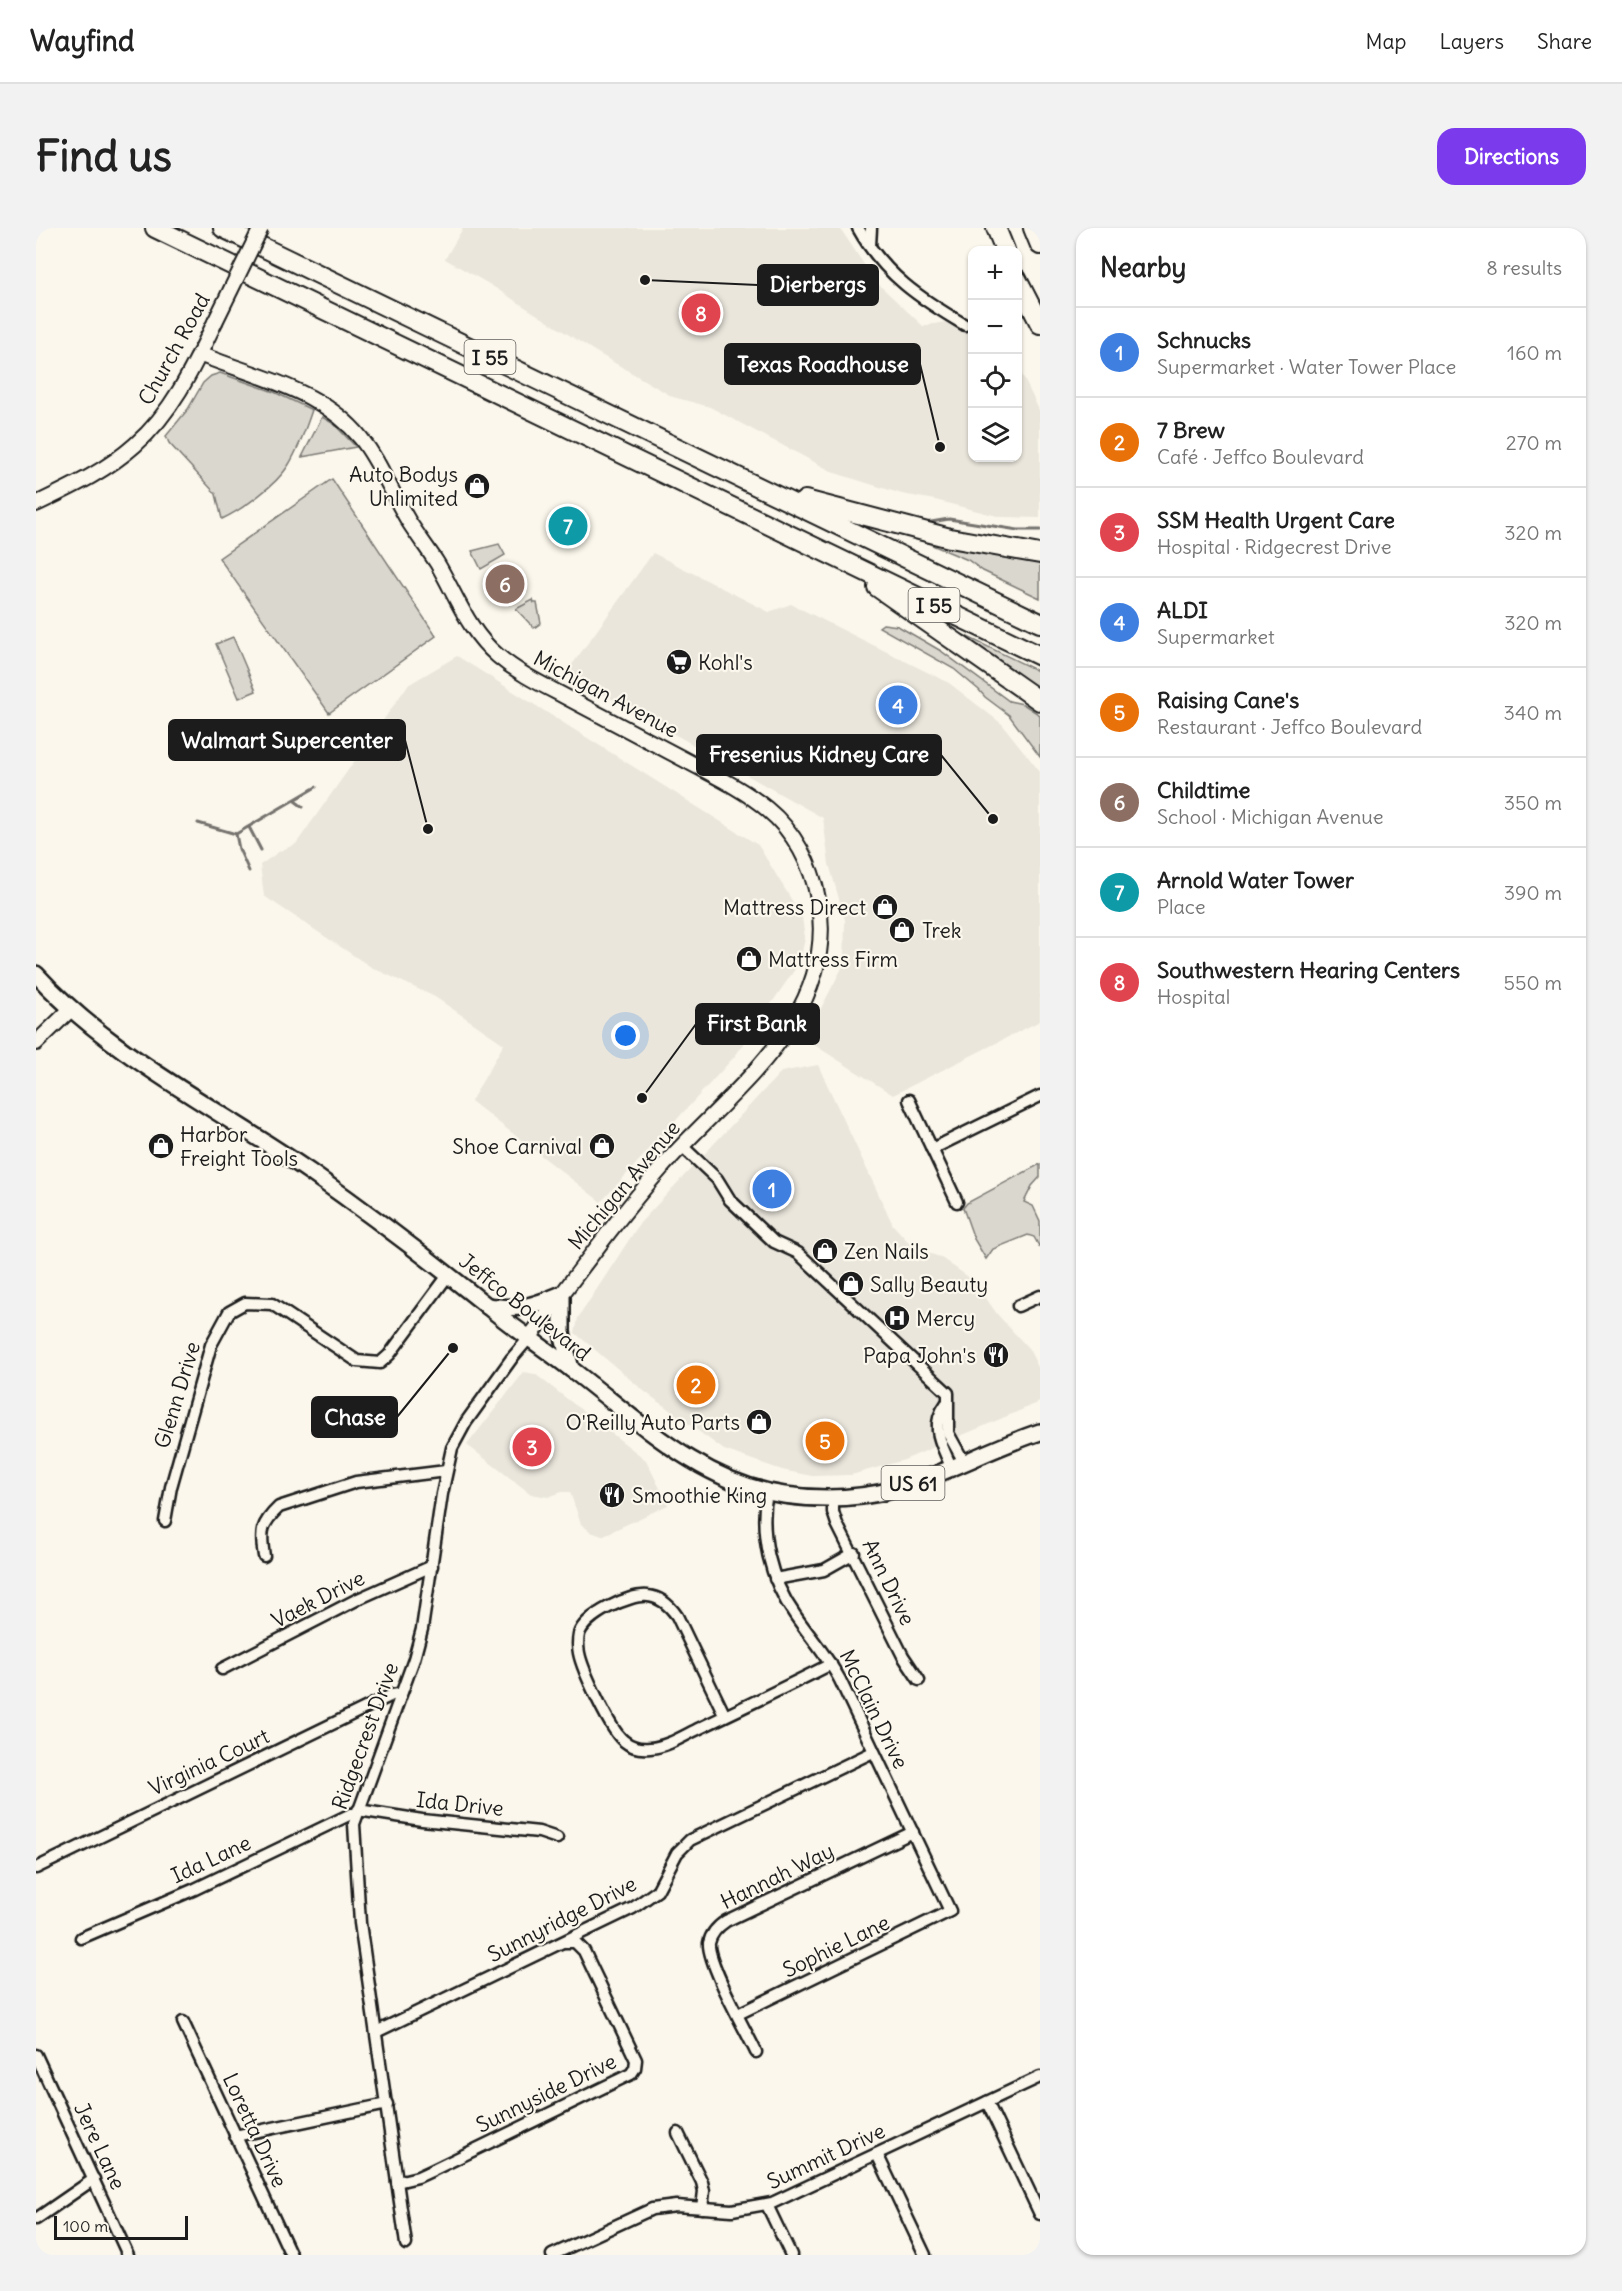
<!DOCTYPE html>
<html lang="en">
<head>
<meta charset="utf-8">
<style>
	body { margin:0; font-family:Delius,sans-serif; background:#f2f2f2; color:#222 }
	.controls { position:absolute; right:18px; top:18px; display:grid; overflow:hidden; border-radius:12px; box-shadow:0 2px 4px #0004 }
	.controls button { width:54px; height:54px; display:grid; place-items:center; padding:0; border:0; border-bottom:2px solid #e0e0e0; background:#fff; color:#222; font:30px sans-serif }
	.scale { position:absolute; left:18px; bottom:15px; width:134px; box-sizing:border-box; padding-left:6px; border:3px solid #1c1c1c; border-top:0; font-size:16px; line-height:21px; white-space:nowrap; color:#1c1c1c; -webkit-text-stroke:4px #fbf7ec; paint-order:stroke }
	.you { position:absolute; left:590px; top:808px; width:21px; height:21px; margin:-15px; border:4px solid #fff; border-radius:50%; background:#1a73e8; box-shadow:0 0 0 9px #1a73e833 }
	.badge { display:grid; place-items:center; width:39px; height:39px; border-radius:50%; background:#7c3aed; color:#fff; font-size:20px; font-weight:700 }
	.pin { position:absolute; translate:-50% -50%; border:3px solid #fff; box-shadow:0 2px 6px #0006 }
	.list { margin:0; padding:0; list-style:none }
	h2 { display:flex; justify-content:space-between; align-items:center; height:78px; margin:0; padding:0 24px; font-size:26px }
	h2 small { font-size:20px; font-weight:400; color:#767676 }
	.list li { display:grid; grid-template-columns:39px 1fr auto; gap:18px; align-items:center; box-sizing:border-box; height:90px; padding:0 24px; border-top:2px solid #e0e0e0 }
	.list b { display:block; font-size:22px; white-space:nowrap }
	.list p { margin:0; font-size:20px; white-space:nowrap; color:#767676 }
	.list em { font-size:20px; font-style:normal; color:#767676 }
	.icon { flex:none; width:33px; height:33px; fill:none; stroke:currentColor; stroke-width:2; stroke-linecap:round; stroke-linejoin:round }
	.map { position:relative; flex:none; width:1004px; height:2027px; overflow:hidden; border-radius:18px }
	header { display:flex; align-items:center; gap:36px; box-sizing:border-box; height:84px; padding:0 30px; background:#fff; border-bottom:2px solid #e0e0e0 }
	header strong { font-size:28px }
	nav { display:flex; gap:33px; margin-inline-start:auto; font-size:21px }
	.intro { display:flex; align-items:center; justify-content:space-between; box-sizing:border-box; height:144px; padding:0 36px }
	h1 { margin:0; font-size:42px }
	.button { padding:15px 27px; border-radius:18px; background:#7c3aed; color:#fff; font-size:21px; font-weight:700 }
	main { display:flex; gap:36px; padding:0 36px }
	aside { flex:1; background:#fff; border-radius:18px; box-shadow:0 2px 4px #0004 }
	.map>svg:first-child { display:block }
</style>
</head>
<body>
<header>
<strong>Wayfind</strong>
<nav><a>Map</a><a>Layers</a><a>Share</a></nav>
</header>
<div class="intro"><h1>Find us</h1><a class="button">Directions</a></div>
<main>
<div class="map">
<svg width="1004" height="2027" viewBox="0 0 1004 2027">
	<rect width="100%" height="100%" fill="#fbf7ec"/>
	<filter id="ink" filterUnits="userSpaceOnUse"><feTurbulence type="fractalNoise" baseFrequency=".0167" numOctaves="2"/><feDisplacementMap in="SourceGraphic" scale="12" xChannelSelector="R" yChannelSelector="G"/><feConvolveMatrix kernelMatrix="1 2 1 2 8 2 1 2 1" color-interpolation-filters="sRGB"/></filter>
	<g filter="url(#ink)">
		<g fill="#eae6dc">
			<polygon points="427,0 804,0 839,53 887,98 936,89 936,230 981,230 982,138 1004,184 1004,290 965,289 899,272 866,266 799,245 674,179 637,169 560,124 453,56 409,31"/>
			<polygon points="617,325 733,384 755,376 913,455 966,496 1004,544 1004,793 857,867 769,811 808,736 809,692 793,636 787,590 530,445"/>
			<polygon points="421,428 722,617 766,689 769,710 764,734 699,828 565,974 435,873 468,816 399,769 335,739 228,668 224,637 244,623 260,616 372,457"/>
			<polygon points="782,837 857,997 878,1020 904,1029 938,1053 961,1086 993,1121 1004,1143 1004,1174 868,1232 815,1247 776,1248 746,1242 688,1222 608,1163 539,1105 542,1090 604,995 745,844"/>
			<polygon points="488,1144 499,1146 610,1232 632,1277 566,1308 555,1304 545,1296 534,1264 526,1264 512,1269 495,1266 431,1217"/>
		</g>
		<g fill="#dad7ce" stroke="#7b7a75" stroke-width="1.5">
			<path d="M184 145 238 164 276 182C270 200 262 222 252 238 240 257 207 281 186 291L180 266 133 215 130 208 152 181 167 155 175 148Z"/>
			<polygon points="286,189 298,196 320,219 266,229"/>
			<polygon points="296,251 400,408 293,485 183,330"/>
			<polygon points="877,309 1004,333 1004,370 947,343 932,332"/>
			<polygon points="463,316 469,327 445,341 436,323"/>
			<polygon points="497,372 498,375 501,375 505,395 498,400 480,381"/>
			<polygon points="847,396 862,398 905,423 973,473 987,476 1004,487 1004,529 973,487 949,469 943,462 918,441 843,399"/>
			<polygon points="909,398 1004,444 1004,465"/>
			<polygon points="197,409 220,463 203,470 180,416"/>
			<polygon points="1004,936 1004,949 996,958 988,974 997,978 1004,993 1004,1020 998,1009 992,1007 957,1021 950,1031 938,1011 927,980 931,975"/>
		</g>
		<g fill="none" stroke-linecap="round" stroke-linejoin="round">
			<g stroke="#74726e" stroke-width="3">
				<polyline points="889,295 913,291 982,302 1004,302"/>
				<polyline points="259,573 267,579"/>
				<polyline points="162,595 200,606 280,559"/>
				<polyline points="213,599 225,622"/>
				<polyline points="200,606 203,621 213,643"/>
			</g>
			<g stroke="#1c1c1c" stroke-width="15">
				<g id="street">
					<path d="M822 0C848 47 885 71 929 97"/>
					<polyline points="834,18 835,0"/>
					<polyline points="873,872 921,974"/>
					<polyline points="646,918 681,951 694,972 738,1014 762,1025 912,1165 912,1205 928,1234"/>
					<polyline points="896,921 1004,868"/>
					<polyline points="982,1078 1004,1068"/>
					<path d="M910 1176C893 1199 906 1216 915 1239"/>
					<polyline points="797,1270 797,1284 801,1296 867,1428 883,1452"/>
					<polyline points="129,1293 135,1259 175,1117 193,1084 209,1075 236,1076 321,1133 344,1135 353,1127 413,1046"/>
					<path d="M228 1328C224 1304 225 1296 243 1279L320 1254 410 1243"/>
					<polyline points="739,1351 788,1342 818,1325"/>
					<polyline points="186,1441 322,1371 396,1338"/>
					<path d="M689 1488 641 1388C634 1378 625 1369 612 1368 593 1366 549 1387 543 1406 542 1411 542 1420 543 1425 546 1441 575 1504 588 1513 595 1519 605 1521 614 1520 631 1519 649 1507 664 1500 708 1479 752 1458 795 1436"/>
					<polyline points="322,1582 386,1592 503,1604 521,1610"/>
					<polyline points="0,1640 356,1467 363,1466"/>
					<polyline points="45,1710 159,1661 315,1586 320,1586"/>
					<path d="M702 1786 914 1683 804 1452C791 1428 774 1409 759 1387 734 1352 723 1306 731 1263"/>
					<polyline points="147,1794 255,2027"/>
					<polyline points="340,1804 597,1680 621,1663 641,1625 654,1612 837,1524"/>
					<path d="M720 1824C710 1803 671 1734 673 1715 675 1705 681 1699 690 1693L877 1604"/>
					<polyline points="0,1827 92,2027"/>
					<polyline points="951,1874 1004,1986"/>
					<polyline points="642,1905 666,1954 668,1963 666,1980"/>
					<polyline points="199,1908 351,1876"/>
					<polyline points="841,1926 889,2027"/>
					<polyline points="361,1954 382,1949 395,1943 595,1846 599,1840 600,1832 548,1723 539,1714 529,1714"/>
					<polyline points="731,1977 755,2027"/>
					<polyline points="0,1991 58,1951"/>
					<polyline points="370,2016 324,1695 318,1596 378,1431 386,1401 406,1266 416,1220 430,1194 476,1130 493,1110"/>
					<polyline points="516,2027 616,1981 640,1978 696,1982 736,1975 1004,1849"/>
				</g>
			</g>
			<g stroke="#1c1c1c" stroke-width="18">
				<g id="secondary">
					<path d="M163 126C200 141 240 151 275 170 336 203 341 240 373 294 382 308 392 321 401 335 420 367 432 403 462 428 482 445 505 456 528 468 569 490 611 512 653 534 679 548 707 561 731 581 758 603 776 637 782 671 804 788 696 861 627 938 579 993 537 1052 493 1110"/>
					<path d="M0 276C35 259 70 243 99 217 137 184 158 138 179 94"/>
					<polyline points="0,815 35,781"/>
				</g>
			</g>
			<g stroke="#1c1c1c" stroke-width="20">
				<g id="primary">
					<path d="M0 746C77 830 182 880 274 944 334 986 393 1031 450 1077 477 1100 507 1119 535 1141 601 1191 662 1254 748 1267 784 1272 824 1271 860 1261 909 1246 955 1220 1004 1204"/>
					<path d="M451 1078C485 1082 495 1079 526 1066V1105L535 1141"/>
				</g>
			</g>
			<g stroke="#1c1c1c" stroke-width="22">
				<g id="highway">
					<polyline points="119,0 1004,428"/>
					<polyline points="187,0 1004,395"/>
					<polyline points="960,0 969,22"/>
					<polyline points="997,0 1004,17"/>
					<polyline points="981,51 1004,96"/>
					<polyline points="769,272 914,310 1004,326"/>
					<polyline points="841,359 1004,473"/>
				</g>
			</g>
			<use href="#street" stroke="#fbf7ec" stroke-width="10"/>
			<use href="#secondary" stroke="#fbf7ec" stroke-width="14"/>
			<use href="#primary" stroke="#fbf7ec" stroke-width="15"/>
			<use href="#highway" stroke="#fbf7ec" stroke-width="18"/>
			<g stroke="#1c1c1c" stroke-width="18" stroke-linecap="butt">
				<polyline id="secondary-bridge" points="179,94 225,0"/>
			</g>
			<use href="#secondary-bridge" stroke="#fbf7ec" stroke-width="14"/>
		</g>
	</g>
	<defs>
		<g id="shop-disc" transform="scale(1.35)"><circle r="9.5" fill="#1c1c1c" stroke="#fbf7ec"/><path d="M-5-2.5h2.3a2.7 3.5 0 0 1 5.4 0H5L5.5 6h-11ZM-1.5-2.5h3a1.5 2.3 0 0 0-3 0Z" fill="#fff"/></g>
		<g id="supermarket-disc" transform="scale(1.35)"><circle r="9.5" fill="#1c1c1c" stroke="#fbf7ec"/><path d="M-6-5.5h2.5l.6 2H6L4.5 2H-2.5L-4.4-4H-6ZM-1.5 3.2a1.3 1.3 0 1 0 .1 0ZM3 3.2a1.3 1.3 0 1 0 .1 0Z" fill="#fff"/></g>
		<g id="hospital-disc" transform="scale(1.35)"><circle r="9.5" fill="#1c1c1c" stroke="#fbf7ec"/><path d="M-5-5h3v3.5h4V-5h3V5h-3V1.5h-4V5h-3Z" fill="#fff"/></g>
		<g id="restaurant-disc" transform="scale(1.35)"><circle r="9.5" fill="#1c1c1c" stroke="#fbf7ec"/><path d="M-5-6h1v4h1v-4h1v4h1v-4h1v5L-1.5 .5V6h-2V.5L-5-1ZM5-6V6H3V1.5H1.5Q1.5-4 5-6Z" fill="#fff"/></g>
	</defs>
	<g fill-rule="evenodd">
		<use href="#shop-disc" x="441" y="258"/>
		<use href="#supermarket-disc" x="643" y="434"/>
		<use href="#shop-disc" x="849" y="679"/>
		<use href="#shop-disc" x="866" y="702"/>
		<use href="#shop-disc" x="713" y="731"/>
		<use href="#shop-disc" x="125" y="918"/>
		<use href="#shop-disc" x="566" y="918"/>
		<use href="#shop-disc" x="789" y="1023"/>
		<use href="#shop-disc" x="815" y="1056"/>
		<use href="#hospital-disc" x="861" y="1090"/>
		<use href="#restaurant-disc" x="960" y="1127"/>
		<use href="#shop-disc" x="723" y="1194"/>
		<use href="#restaurant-disc" x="576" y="1267"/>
	</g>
	<g text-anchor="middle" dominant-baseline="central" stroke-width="4.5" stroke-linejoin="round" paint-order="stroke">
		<g fill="#fbf7ec" stroke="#5f5e5a" stroke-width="1.5">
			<rect x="428.5" y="112" width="51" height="34" rx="4.5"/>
			<rect x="872.5" y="360" width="51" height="34" rx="4.5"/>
			<rect x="845.5" y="1238" width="63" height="34" rx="4.5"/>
		</g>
		<g font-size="20" font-weight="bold" fill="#1c1c1c">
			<text x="454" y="129">I 55</text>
			<text x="898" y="377">I 55</text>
			<text x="877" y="1255">US 61</text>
		</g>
		<g font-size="21" fill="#1c1c1c" stroke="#fbf7ec">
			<text transform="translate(138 121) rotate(-61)">Church Road</text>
			<text transform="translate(570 466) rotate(28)">Michigan Avenue</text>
			<text transform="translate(588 957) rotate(-50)">Michigan Avenue</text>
			<text transform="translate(489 1079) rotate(38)">Jeffco Boulevard</text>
			<text transform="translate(141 1167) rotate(-73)">Glenn Drive</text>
			<text transform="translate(853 1354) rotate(64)">Ann Drive</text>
			<text transform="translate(282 1371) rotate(-27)">Vaek Drive</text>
			<text transform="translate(838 1481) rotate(64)">McClain Drive</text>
			<text transform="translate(329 1508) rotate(-70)">Ridgecrest Drive</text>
			<text transform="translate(173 1534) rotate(-25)">Virginia Court</text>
			<text transform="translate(424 1576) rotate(6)">Ida Drive</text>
			<text transform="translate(175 1631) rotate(-25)">Ida Lane</text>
			<text transform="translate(741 1648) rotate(-26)">Hannah Way</text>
			<text transform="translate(526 1691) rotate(-27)">Sunnyridge Drive</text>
			<text transform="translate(800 1718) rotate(-26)">Sophie Lane</text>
			<text transform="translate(510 1865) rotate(-26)">Sunnyside Drive</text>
			<text transform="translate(219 1902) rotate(65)">Loretta Drive</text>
			<text transform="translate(64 1918) rotate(65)">Jere Lane</text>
			<text transform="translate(790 1928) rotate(-25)">Summit Drive</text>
		</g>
		<g font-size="21" fill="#1c1c1c" stroke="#fbf7ec" text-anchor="start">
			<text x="422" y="246" text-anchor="end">Auto Bodys<tspan x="422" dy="24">Unlimited</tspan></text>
			<text x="662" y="434">Kohl's</text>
			<text x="830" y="679" text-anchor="end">Mattress Direct</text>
			<text x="886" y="702">Trek</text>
			<text x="732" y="731">Mattress Firm</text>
			<text x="144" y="906">Harbor<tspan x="144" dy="24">Freight Tools</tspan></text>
			<text x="546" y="918" text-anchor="end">Shoe Carnival</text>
			<text x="808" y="1023">Zen Nails</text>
			<text x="834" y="1056">Sally Beauty</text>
			<text x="880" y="1090">Mercy</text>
			<text x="940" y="1127" text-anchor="end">Papa John's</text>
			<text x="704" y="1194" text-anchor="end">O'Reilly Auto Parts</text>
			<text x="596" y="1267">Smoothie King</text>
		</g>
	</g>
	<path fill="none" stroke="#1c1c1c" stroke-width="2" d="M609 52L722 57M904 219L884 136M392 601L369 512M957 591L905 527M606 870L660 796M417 1120L361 1189"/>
	<g fill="#1c1c1c" stroke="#fbf7ec" stroke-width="2">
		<circle cx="609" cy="52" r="6"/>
		<circle cx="904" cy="219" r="6"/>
		<circle cx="392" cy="601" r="6"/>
		<circle cx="957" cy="591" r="6"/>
		<circle cx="606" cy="870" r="6"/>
		<circle cx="417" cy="1120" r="6"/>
	</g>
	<g fill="#1c1c1c" stroke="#1c1c1c" stroke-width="2">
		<rect x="722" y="37" width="120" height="40" rx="6"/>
		<rect x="689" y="116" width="195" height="40" rx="6"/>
		<rect x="133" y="492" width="236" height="40" rx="6"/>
		<rect x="661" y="507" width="244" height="40" rx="6"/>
		<rect x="660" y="776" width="123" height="40" rx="6"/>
		<rect x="276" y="1169" width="85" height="40" rx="6"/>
	</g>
	<g font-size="22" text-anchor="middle" font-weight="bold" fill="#fff">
		<text x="782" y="64">Dierbergs</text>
		<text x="787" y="144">Texas Roadhouse</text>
		<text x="251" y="520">Walmart Supercenter</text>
		<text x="783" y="534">Fresenius Kidney Care</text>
		<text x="721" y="803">First Bank</text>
		<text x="319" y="1197">Chase</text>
	</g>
</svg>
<div class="controls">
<button>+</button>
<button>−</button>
<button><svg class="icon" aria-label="locate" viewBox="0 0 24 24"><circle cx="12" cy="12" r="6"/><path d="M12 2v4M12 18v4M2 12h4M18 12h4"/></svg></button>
<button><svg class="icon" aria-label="layers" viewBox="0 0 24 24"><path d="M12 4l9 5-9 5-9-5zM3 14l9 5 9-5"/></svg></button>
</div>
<div class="scale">100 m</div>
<div class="you"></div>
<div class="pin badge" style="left:736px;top:961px;background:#3f7fe0">1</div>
<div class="pin badge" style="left:660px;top:1157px;background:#e8710a">2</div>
<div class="pin badge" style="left:496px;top:1219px;background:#e0444e">3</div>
<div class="pin badge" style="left:862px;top:477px;background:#3f7fe0">4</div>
<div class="pin badge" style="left:789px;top:1213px;background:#e8710a">5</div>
<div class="pin badge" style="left:469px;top:356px;background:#8d6e63">6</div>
<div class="pin badge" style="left:532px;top:298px;background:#0f9aa8">7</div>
<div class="pin badge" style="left:665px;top:85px;background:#e0444e">8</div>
</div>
<aside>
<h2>Nearby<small>8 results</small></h2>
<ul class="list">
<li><span class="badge" style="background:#3f7fe0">1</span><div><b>Schnucks</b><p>Supermarket · Water Tower Place</p></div><em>160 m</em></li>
<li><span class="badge" style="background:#e8710a">2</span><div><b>7 Brew</b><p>Café · Jeffco Boulevard</p></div><em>270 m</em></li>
<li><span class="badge" style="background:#e0444e">3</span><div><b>SSM Health Urgent Care</b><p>Hospital · Ridgecrest Drive</p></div><em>320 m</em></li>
<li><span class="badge" style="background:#3f7fe0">4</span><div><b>ALDI</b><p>Supermarket</p></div><em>320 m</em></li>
<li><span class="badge" style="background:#e8710a">5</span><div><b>Raising Cane's</b><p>Restaurant · Jeffco Boulevard</p></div><em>340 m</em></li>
<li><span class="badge" style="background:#8d6e63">6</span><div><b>Childtime</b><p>School · Michigan Avenue</p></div><em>350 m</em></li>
<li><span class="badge" style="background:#0f9aa8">7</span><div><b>Arnold Water Tower</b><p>Place</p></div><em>390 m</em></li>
<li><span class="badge" style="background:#e0444e">8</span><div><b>Southwestern Hearing Centers</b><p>Hospital</p></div><em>550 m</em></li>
</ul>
</aside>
</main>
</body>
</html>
